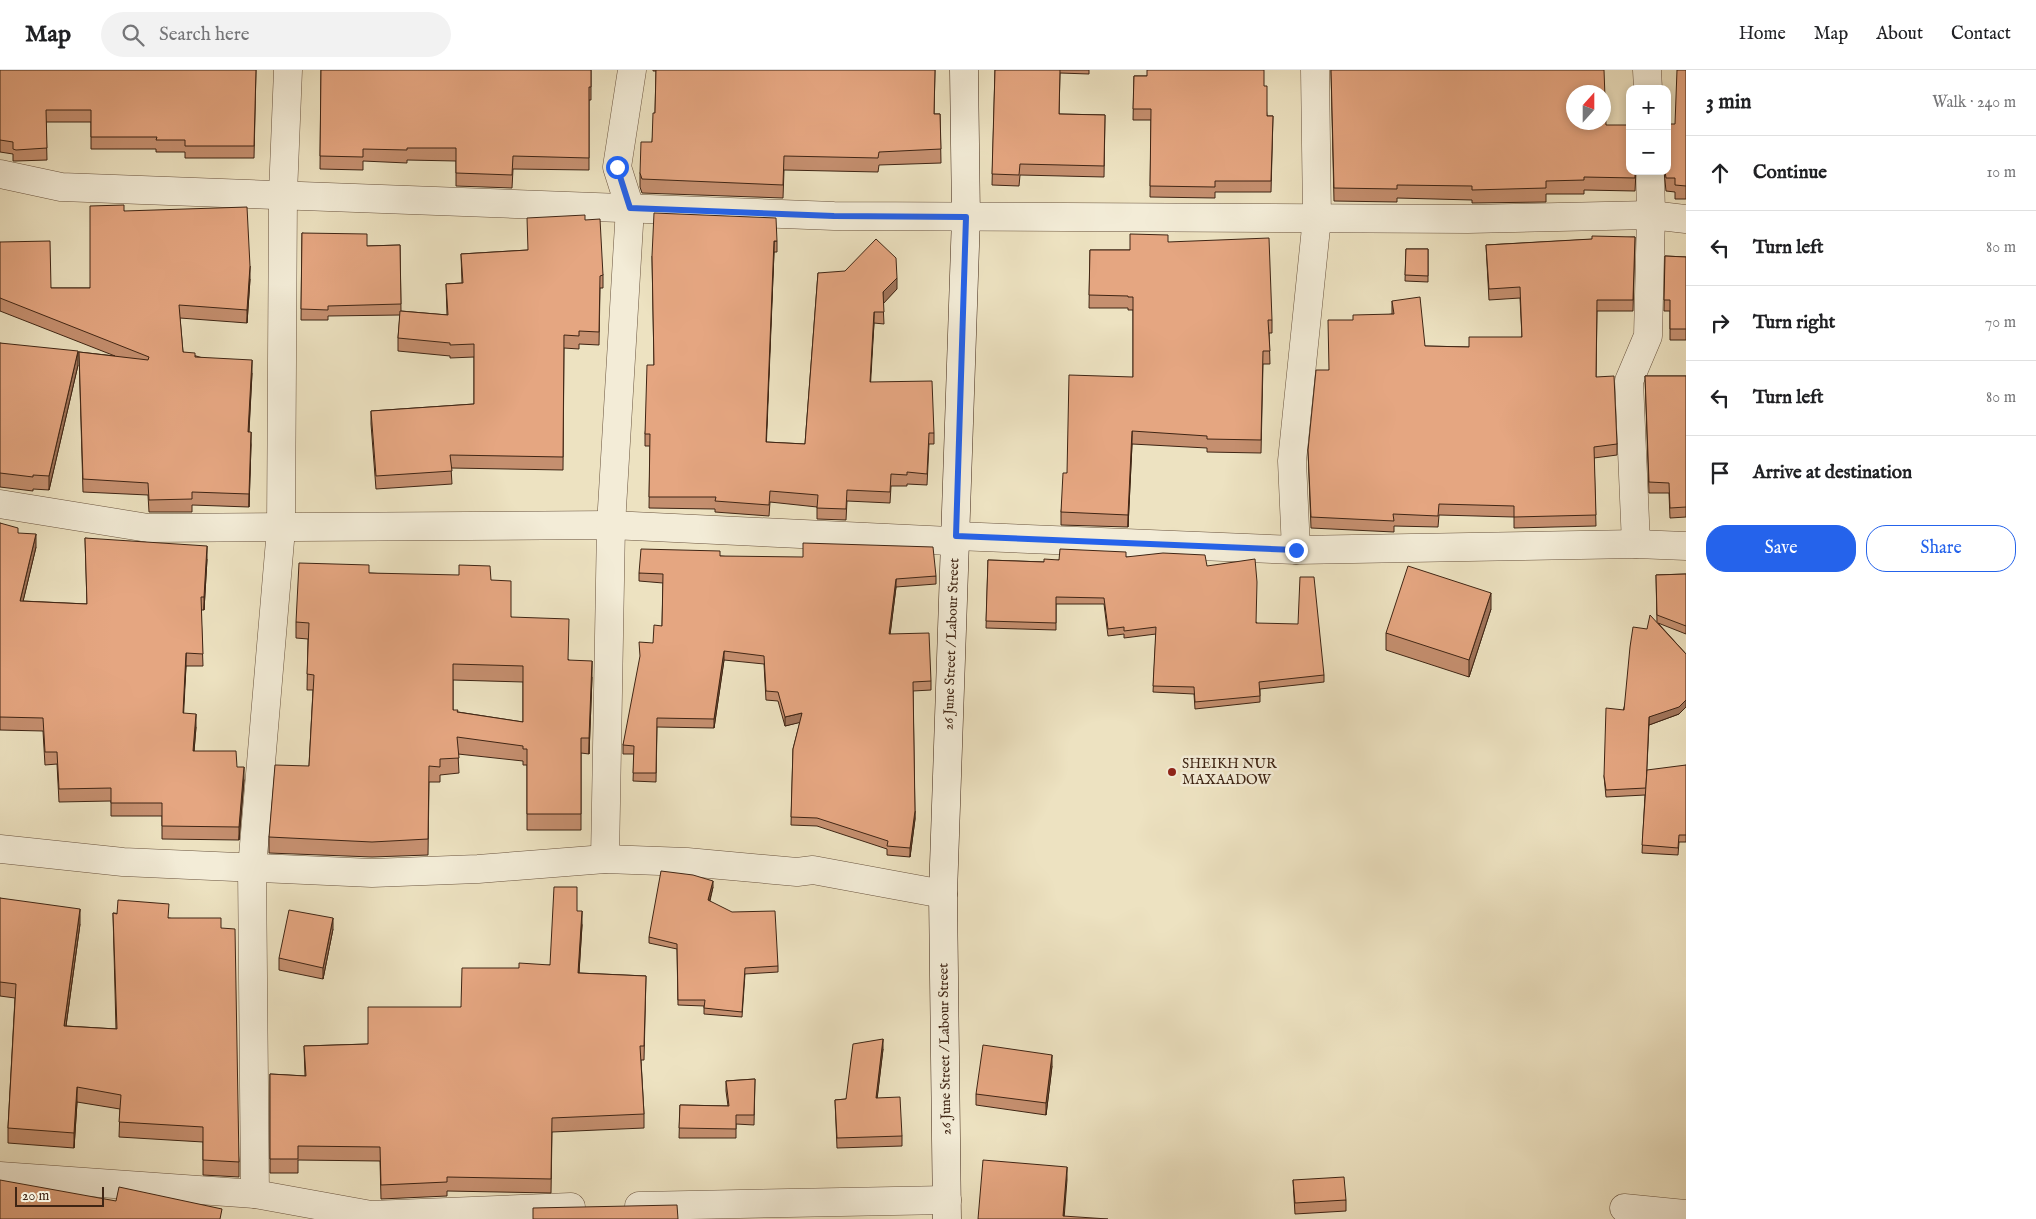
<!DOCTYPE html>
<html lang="en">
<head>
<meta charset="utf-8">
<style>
	body { margin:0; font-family:"IM FELL English",serif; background:#f2f2f2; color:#202124 }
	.controls { position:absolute; right:15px; top:15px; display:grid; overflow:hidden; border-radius:10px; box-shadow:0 2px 8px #0003 }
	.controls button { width:45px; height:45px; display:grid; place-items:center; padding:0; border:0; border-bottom:1px solid #e0e0e0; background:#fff; color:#202124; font:25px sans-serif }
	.compass { position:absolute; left:1566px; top:15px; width:45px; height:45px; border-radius:50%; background:#fff; box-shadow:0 2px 8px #0003; rotate:21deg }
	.scale { position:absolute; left:15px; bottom:12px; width:89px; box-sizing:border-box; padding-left:5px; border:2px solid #3f2514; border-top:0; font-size:14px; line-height:18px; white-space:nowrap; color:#3f2514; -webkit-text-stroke:4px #f3ecd7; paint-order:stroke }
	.stop { position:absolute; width:15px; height:15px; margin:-11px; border:4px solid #2563eb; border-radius:50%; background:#fff }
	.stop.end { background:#2563eb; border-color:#fff; box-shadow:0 1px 5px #0008 }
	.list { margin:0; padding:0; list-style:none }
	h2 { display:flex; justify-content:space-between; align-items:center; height:65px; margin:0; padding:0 20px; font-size:21px }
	h2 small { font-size:16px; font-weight:400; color:#757577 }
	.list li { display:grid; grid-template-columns:32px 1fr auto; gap:15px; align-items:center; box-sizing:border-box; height:75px; padding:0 20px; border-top:1px solid #e0e0e0 }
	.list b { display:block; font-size:19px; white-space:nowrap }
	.list em { font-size:16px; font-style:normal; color:#757577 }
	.actions { display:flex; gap:10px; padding:15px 20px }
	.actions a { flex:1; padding:11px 0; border:1px solid #2563eb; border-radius:20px; text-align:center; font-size:18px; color:#2563eb }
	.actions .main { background:#2563eb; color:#fff }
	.icon { flex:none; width:28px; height:28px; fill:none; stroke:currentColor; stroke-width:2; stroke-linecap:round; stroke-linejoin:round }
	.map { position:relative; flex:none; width:1686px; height:1149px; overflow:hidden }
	header { display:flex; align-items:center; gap:30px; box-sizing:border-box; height:70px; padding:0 25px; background:#fff; border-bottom:1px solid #e0e0e0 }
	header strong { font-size:24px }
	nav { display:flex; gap:28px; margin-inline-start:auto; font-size:18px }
	.search { width:350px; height:45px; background:#f2f2f2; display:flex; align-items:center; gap:12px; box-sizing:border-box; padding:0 18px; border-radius:28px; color:#757577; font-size:19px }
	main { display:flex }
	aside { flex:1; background:#fff }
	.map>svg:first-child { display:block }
</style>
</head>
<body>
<header>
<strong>Map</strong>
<div class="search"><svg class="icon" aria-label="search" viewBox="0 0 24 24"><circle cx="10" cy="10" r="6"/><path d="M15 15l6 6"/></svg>Search here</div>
<nav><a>Home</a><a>Map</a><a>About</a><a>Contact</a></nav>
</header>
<main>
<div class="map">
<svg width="1686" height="1149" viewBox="0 0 1686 1149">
	<rect width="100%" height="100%" fill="#ede2c1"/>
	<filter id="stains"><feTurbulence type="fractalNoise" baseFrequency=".004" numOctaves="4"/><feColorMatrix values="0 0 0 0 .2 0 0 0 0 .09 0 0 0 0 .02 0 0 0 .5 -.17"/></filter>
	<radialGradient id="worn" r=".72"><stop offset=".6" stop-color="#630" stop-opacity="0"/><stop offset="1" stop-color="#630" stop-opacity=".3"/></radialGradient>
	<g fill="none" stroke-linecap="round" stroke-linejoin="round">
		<g stroke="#6a543f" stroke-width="29">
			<g id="street">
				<polyline points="1647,0 1648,19"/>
				<polyline points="0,104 61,117 834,146 1468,149 1651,145 1686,149"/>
				<polyline points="0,434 148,458 611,455 950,471 956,466 1296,480 1636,474 1686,476"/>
				<polyline points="1636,474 1629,311 1648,266 1651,145 1650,101"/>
				<polyline points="1296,480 1292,391 1317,148 1315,0"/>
				<polyline points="0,779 123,792 372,803 478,799 605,789 687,792 797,802 813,800 943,824"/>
				<polyline points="605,789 611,455 630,138 617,97 632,0"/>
				<polyline points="0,1106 255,1124 371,1145 571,1137"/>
				<polyline points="255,1124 252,798 281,459 283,124 288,0"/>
				<polyline points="639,1136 947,1130"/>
				<polyline points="1624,1138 1686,1144"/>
			</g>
		</g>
		<g stroke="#3f2514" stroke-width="29">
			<g id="secondary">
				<path id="s1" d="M947 1149 943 824 966 147 964 0"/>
			</g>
		</g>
		<use href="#street" stroke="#f3ecd7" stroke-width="28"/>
		<use href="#secondary" stroke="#f3ecd7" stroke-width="28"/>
	</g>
	<g fill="#c58f6f" stroke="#3f2514" fill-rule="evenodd">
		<polygon points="0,0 256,0 254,88 185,88 185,82 156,82 156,79 91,79 91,52 46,52 47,90 16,91 13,91 13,84 0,82"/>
		<polygon points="321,0 591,0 591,30 589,30 589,100 513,99 512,118 456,116 456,91 407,90 407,93 363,91 363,100 320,99"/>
		<polygon points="653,0 935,0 934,44 940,44 941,93 879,95 878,102 784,100 783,128 642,123 640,117 640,103 652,72 655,43 656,1 653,1"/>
		<polygon points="995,0 1089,0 1089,4 1060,3 1059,44 1105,45 1104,107 1020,105 1019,116 992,115"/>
		<polygon points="1331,0 1606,55 1636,101 1635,121 1584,120 1584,124 1546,124 1546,132 1472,133 1472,130 1397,128 1397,132 1334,131"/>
		<polygon points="1686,0 1686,129 1675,129 1675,122 1666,121 1664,101 1667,101"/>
		<polygon points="1134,6 1147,6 1264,16 1267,46 1273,46 1271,122 1215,122 1215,128 1150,127 1151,50 1133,50"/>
		<polygon points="124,141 250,209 247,253 180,248 183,282 252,303 249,362 251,375 249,437 192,435 192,442 149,442 148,425 83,422 79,282 115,286 0,241 0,172 51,218 90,218"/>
		<polygon points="585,150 603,205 603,218 600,218 599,275 579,274 579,279 564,278 563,400 451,398 452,414 376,419 371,354 371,341 474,334 474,287 450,288 450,286 398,281 398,268 400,245 328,246 328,250 301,250 302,163 367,176 400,175 401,241 447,245 446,214 462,213 461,184 528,180"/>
		<polygon points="1635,167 1633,241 1597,241 1596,307 1617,374 1617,385 1594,388 1596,456 1514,458 1514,447 1439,445 1438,457 1394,456 1394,462 1311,458 1308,380 1329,300 1353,250 1392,244 1392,231 1425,276 1469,277 1522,267 1520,228 1489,230 1486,175"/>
		<polygon points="777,171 777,182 774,182 766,372 805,374 818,203 897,219 883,233 884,254 874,253 870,312 934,363 934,374 929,374 927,415 907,414 907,416 891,416 890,433 847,431 846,450 817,449 817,437 770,432 769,446 715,442 715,439 649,438 650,376 645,376 645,364 654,295 652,186"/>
		<polygon points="1168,172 1272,250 1272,263 1269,263 1270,294 1263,294 1261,383 1207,382 1207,378 1132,374 1128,457 1061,455 1061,442 1067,403 1133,307 1133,240 1128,240 1128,238 1089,238 1090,180 1130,180"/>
		<polygon points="1406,179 1428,179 1428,212 1405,211"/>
		<polygon points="1665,186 1686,187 1686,270 1670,270 1670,241 1664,241"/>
		<polygon points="0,273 78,295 49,420 33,419 33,421 0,417"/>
		<polygon points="1645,306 1686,306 1686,447 1670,448 1669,423 1649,423"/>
		<polygon points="0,453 18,463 36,477 23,531 87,534 85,468 207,489 204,540 201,540 203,596 186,596 183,643 196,657 194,681 237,697 244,710 239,770 162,769 162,746 111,746 111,731 59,732 57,694 45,695 43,661 0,660"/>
		<polygon points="720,486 936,506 936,514 896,517 890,564 931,611 931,620 913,621 915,749 910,787 887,785 887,779 817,756 791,755 793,679 800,652 785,656 778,631 766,630 764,594 724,590 714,658 657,657 656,712 633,711 634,684 623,684 623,675 653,573 662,556 663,513 639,511 639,503"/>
		<polygon points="1126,487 1207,496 1257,553 1324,605 1324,612 1260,619 1260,632 1195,639 1194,624 1153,622 1156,564 1124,568 1124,564 1108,566 1104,534 1056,534 1056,560 986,558 988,490 1044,492 1059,490"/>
		<path d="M369 503 491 510 511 547 592 607 589 684 581 683V760H527V695H523V691L458 684 459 703 440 705V712H429L428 785 372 787 269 783V767L309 696 313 620H307L308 569 296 568V552ZM453 610 523 612V652L458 642 453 640Z"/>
		<polygon points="1686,504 1686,564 1658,553 1686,584 1686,637 1679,644 1649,655 1646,715 1686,695 1686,772 1679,772 1678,785 1642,783 1645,725 1606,727 1604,706 1647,559 1657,553 1656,505"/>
		<polygon points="1491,539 1469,607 1386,580 1386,563"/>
		<polygon points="713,817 710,831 778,896 778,902 745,904 742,947 704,944 704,936 678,935 677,879 649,873 649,867"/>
		<polygon points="0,828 80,854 66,956 116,959 113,843 169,848 221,858 239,1092 239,1107 203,1105 203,1072 119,1067 120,1039 77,1032 74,1078 8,1073 8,1058 15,928 0,926"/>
		<polygon points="577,841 582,855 579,903 646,906 644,990 641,990 644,1044 644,1058 552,1062 551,1123 447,1121 447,1126 381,1129 380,1091 298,1090 298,1103 270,1103 270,1004 305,1006 304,976 368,974 461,937 519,898 550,895"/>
		<polygon points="333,859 323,909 279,900 279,888"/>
		<polygon points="883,979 877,1028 902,1066 902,1076 837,1078 835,1030 846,1029"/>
		<polygon points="1052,996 1046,1045 976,1035 976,1024"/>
		<polygon points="755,1009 754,1055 736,1054 736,1068 679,1068 680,1035 728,1036 726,1021 726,1011"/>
		<polygon points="1293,1110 1346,1130 1346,1141 1295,1144"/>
	</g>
	<g fill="#a0745a" stroke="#3f2514">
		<polygon points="774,171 774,182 766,383 766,372"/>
		<polygon points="250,196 250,209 247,253 247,240"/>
		<polygon points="897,208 897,219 883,234 883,222"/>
		<polygon points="874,242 874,253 870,323 870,312"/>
		<polygon points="78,281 78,295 49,420 49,406"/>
		<polygon points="252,290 252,303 248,375 248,362"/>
		<polygon points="1132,361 1132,374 1128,457 1128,445"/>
		<polygon points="251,362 251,375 249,437 249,424"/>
		<polygon points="36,464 36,477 20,544 20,531"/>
		<polygon points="207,476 207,489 204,540 204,527"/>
		<polygon points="896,509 896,517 889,573 889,564"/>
		<polygon points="1491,523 1491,539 1469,607 1469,590"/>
		<polygon points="724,581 724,590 714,658 714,649"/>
		<polygon points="186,583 186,596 183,656 183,643"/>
		<polygon points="592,591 592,607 589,684 589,668"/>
		<polygon points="1686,630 1686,637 1679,644 1649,655 1649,647"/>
		<polygon points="802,643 802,652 785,656 785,647"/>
		<polygon points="196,644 196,657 193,693 193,681"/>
		<polygon points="244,697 244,710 239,770 239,757"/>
		<polygon points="915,741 915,749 910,787 910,778"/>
		<polygon points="713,811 713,817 708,836 708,830"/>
		<polygon points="80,839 80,854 64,970 64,956"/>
		<polygon points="582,841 582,855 578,917 578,903"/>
		<polygon points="333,848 333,859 323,909 323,898"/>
		<polygon points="883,969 883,979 876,1038 876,1028"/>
		<polygon points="1052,985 1052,996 1046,1045 1046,1033"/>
		<polygon points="77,1017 77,1032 74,1078 74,1063"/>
		<polygon points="1067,1097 1067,1110 1064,1149 1063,1149"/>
	</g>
	<g fill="#e5a681" stroke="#3f2514" fill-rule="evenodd">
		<polygon points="0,0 256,0 254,76 185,76 185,70 156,70 157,67 91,67 91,40 46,40 47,78 16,80 13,79 13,72 0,70"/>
		<polygon points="321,0 591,0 591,17 589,17 589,88 513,86 512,105 456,103 456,78 407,78 407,80 363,79 363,87 320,86"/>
		<polygon points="656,0 935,0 934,44 940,44 941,79 879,82 878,88 784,86 783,115 642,109 640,103 641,72 652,72 653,43 655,43"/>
		<polygon points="995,0 1060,0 1059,44 1105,45 1104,96 1020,94 1019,105 992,104"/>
		<polygon points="1147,0 1264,0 1264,16 1267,16 1267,46 1273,46 1271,111 1215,111 1215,117 1150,116 1151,39 1133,39 1134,6 1147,6"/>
		<path d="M1331 0H1604L1606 55H1630V101H1635V108L1584 107V110L1546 111V118L1472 120V116L1397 115V119L1334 118ZM1574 22H1604V52H1574Z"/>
		<polygon points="1677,0 1686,0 1686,116 1675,115 1675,108 1666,108 1665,101 1667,101 1667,54 1675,54"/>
		<polygon points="124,135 124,141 247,137 250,196 247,240 179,235 183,282 195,283 195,287 252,290 248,362 251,362 249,424 192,422 192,429 149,430 148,413 83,409 79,282 148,290 149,287 0,228 0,172 50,171 51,218 90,218 90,136"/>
		<polygon points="654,143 776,148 777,171 774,171 766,372 805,374 818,203 845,201 876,169 896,188 897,208 883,222 884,242 874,242 870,312 932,311 934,363 929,363 927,404 907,402 907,405 891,404 890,422 847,420 846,439 817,438 818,425 770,421 769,435 715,431 716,427 649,427 650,364 645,364 647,295 654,295 652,186"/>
		<polygon points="585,145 585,150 600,149 603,205 600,206 599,262 579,261 579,266 564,265 563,387 450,385 452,401 376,406 371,341 474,334 474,274 450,275 450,273 398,268 400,241 448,245 446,214 463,213 461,184 528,180 527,148"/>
		<polygon points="302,163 367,164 367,176 400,175 401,234 328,236 328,240 301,239"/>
		<polygon points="1130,164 1168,165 1168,172 1269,168 1272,250 1268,250 1270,281 1263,281 1261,370 1207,369 1207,366 1132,361 1128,445 1061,442 1063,403 1067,403 1069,305 1133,307 1133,227 1128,227 1128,226 1089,225 1090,180 1130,180"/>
		<polygon points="1592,166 1635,167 1633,230 1597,230 1596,307 1614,306 1617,374 1594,377 1596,445 1514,447 1514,436 1439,434 1438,446 1393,444 1394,451 1311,447 1308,380 1316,300 1329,300 1328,250 1353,250 1353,245 1394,244 1392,231 1420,227 1425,276 1469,277 1469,267 1522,267 1520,217 1489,219 1486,175 1592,169"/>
		<polygon points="1406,179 1428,179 1428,206 1405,205"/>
		<polygon points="1665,186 1686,187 1686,259 1670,259 1670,230 1664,230"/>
		<polygon points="0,273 78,281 49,406 33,405 33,407 0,403"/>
		<polygon points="1645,306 1686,306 1686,437 1670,438 1669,413 1649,412"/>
		<polygon points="0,453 18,458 18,463 36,464 20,531 87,534 85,468 207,476 204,527 201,527 203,584 186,583 183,643 196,644 193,681 236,681 237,697 244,697 239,757 162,756 162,733 111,733 111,718 59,719 57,682 45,682 43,648 0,647"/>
		<polygon points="803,473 933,477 936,506 896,509 889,564 929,563 931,611 913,612 915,741 910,778 887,776 888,771 817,748 791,747 793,679 802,643 785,647 778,622 766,621 764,586 724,581 714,649 657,648 656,703 633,703 634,676 623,675 640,586 639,572 653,573 654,555 662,556 663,504 639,503 641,479 720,481 720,486 803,487"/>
		<polygon points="1060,479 1126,482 1126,487 1163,483 1205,485 1207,496 1255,489 1257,512 1256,553 1298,554 1300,507 1314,507 1324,605 1259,612 1260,626 1195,632 1194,617 1153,616 1156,557 1124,561 1124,557 1108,559 1104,528 1056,527 1056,553 986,551 988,490 1044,492 1044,489 1059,490"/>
		<path d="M299 493 369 495V503L459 505V495L490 496 491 510 511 511V547L569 549 568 590 592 591 589 668H581V744H527V679H523V676L457 667 459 688 440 689V697L429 696 428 769 372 772 269 767 275 695 309 696 314 605 307 604 309 553 296 552ZM453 594 523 596V652L457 642 458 640H453Z"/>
		<polygon points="1408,496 1491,523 1469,590 1386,563"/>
		<polygon points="1686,504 1686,556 1657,545 1656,505"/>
		<polygon points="1650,545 1686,584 1686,630 1679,637 1649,647 1646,718 1606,720 1604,706 1606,638 1624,640 1630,577 1633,557 1647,559"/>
		<polygon points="1686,695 1686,765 1679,765 1678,778 1642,775 1647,700"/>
		<polygon points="661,801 693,805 713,811 708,830 732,842 775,841 778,896 745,898 742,942 704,938 705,930 678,930 677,874 649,867"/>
		<polygon points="554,817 577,817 577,841 582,841 578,903 646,906 644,976 640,976 644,1044 552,1048 551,1109 447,1107 447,1112 381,1115 380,1077 298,1076 298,1089 270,1089 270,1004 306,1006 304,976 368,974 368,937 461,937 462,898 519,898 519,893 550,895"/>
		<polygon points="0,828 80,839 64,956 117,959 113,843 117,844 118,830 169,834 168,848 221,848 221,858 235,859 239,1092 203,1090 203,1057 119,1052 121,1025 77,1017 74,1063 8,1058 16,914 0,912"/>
		<polygon points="289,840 333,848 323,898 279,888"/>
		<polygon points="883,969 876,1028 900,1027 902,1066 837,1068 835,1030 846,1029 853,974"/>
		<polygon points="983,975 1052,985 1046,1033 976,1024"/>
		<polygon points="755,1009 754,1045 736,1045 736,1059 679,1058 680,1035 729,1036 726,1011"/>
		<polygon points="983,1090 1067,1097 1063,1146 1108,1149 978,1149"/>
		<polygon points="1344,1107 1346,1130 1295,1133 1293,1110"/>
		<polygon points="0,1110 116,1131 119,1117 222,1139 220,1149 0,1149"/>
		<polygon points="677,1135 678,1149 533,1149 533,1138"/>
	</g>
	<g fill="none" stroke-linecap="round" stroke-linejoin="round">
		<polyline stroke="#2563eb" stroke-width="6" points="617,97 630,138 834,146 966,147 956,466 1296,480"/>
	</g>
	<circle fill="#8f2418" stroke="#f3ecd7" stroke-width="2" cx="1172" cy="702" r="5"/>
	<g text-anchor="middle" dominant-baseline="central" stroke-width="5" stroke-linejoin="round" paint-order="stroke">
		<g font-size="14" fill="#3f2514" stroke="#f3ecd7">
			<text stroke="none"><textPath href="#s1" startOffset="575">26 June Street / Labour Street</textPath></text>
			<text transform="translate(945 979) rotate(-91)">26 June Street / Labour Street</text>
		</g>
		<g font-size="14" fill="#3f2514" stroke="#f3ecd7" text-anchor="start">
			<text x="1182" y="694">SHEIKH NUR<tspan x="1182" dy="16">MAXAADOW</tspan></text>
		</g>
	</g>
	<rect width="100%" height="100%" filter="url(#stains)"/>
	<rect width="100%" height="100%" fill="url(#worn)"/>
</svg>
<div class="controls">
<button>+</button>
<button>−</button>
</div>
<svg class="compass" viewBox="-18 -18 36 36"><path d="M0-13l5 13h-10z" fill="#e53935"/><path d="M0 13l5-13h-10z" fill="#757577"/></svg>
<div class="scale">20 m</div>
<div class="stop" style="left:617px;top:97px"></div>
<div class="stop end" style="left:1296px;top:480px"></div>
</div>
<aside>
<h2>3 min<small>Walk · 240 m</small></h2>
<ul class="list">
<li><svg class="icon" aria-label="ahead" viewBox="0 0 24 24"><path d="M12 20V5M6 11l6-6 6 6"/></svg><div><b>Continue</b></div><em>10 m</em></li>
<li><svg class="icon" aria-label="left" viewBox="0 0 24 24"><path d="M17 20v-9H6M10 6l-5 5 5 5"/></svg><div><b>Turn left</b></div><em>80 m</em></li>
<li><svg class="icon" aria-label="right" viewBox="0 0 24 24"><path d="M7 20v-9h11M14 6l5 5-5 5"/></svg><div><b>Turn right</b></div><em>70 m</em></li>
<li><svg class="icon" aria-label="left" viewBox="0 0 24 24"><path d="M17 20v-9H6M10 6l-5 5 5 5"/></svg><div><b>Turn left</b></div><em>80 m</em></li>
<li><svg class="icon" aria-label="arrive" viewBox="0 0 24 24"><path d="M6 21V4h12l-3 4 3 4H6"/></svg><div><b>Arrive at destination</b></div></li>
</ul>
<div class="actions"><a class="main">Save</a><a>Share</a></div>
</aside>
</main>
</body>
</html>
